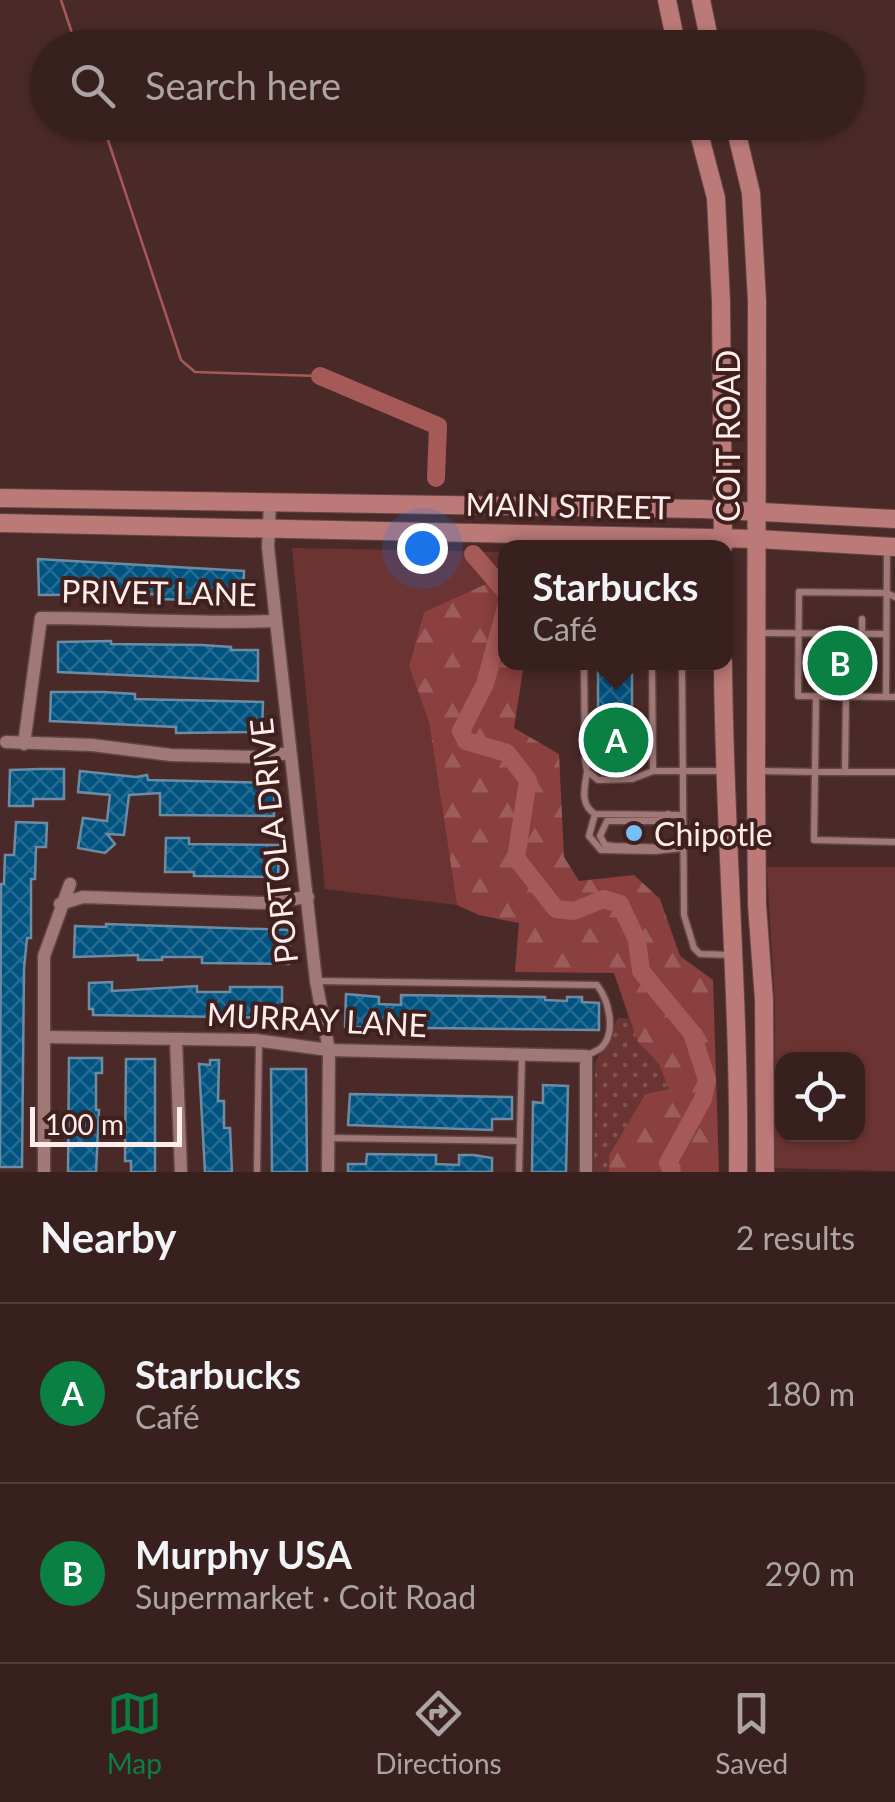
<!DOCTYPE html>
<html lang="en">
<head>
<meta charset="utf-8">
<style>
	body { margin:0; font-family:Lato,sans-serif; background:#432d2b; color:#f1f3f6 }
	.controls { position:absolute; right:30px; bottom:30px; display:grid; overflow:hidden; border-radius:20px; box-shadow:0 2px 8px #0004 }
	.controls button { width:90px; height:90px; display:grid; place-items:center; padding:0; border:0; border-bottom:2px solid #523e3c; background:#38201e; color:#f1f3f6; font:50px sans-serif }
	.scale { position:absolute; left:30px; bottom:25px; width:152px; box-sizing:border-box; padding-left:10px; border:5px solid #ffedec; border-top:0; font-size:28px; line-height:35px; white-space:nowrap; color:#ffedec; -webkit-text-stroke:8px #3f201e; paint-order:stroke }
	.you { position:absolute; left:422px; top:548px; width:35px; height:35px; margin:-25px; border:8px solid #fff; border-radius:50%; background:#1a73e8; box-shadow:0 0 0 15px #1a73e833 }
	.badge { display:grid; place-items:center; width:65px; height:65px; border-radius:50%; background:#0b8043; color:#fff; font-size:32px; font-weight:700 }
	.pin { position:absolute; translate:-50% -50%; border:5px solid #fff; box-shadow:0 2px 10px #0006 }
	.popup { position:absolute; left:498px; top:540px; width:235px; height:130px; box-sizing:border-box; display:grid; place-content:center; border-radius:20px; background:#38201e; filter:drop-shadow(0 2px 8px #0005); font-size:32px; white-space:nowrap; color:#aba3a4 }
	.popup b { font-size:38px; color:#f1f3f6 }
	.popup::after { content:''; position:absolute; left:50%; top:100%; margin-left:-20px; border:20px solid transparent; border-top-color:#38201e }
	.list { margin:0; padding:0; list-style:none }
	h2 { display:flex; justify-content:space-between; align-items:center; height:130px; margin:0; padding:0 40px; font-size:42px }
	h2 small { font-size:32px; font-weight:400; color:#aba3a4 }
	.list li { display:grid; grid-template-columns:65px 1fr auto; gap:30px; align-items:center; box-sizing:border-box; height:180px; padding:0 40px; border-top:2px solid #523e3c }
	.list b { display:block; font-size:38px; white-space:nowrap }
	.list p { margin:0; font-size:32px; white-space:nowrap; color:#aba3a4 }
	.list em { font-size:32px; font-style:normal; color:#aba3a4 }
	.icon { flex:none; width:55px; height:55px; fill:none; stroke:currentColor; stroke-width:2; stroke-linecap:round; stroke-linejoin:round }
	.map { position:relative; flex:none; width:895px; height:1172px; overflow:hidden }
	.search { position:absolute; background:#38201e; box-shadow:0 2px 8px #0004; left:30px; right:30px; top:30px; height:110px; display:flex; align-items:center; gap:25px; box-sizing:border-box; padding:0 35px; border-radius:55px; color:#aba3a4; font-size:38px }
	.sheet { height:490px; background:#38201e }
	nav { display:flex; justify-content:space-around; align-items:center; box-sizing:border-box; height:140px; border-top:2px solid #523e3c; background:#38201e; font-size:28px; color:#aba3a4 }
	nav a { display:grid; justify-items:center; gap:5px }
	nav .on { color:#0b8043 }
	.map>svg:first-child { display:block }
</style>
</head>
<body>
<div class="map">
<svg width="895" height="1172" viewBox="0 0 895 1172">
	<defs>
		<pattern id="forest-firs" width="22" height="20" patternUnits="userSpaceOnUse" patternTransform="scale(2.5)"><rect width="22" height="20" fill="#8a403e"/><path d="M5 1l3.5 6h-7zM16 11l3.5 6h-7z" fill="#9c5c5a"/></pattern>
		<pattern id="park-dots" width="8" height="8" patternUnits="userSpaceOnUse" patternTransform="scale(2.5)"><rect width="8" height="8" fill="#6b3432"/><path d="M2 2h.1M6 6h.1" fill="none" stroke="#815250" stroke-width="1.8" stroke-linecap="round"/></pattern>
		<pattern id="building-cross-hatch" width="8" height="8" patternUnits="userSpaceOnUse" patternTransform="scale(2.5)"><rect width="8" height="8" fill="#00527f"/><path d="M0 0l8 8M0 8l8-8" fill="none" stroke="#266b91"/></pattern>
	</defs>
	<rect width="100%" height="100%" fill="#4a2a28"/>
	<g fill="#6b3432" fill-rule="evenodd">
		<polygon points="292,548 506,552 506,575 424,612 409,665 429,722 457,905 325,889"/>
		<path d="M767 867H895V1171L775 1168V1008ZM782 1060H858V1134H782Z"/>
	</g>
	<polygon fill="url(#forest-firs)" points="506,575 506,662 524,663 514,728 559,754 564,857 579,881 634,875 660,899 680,956 713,980 719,1172 609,1172 609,1155 645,1094 668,1089 659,1065 637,1041 614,973 515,972 519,923 479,915 457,905 429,722 409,666 424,612"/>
	<polygon fill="url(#park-dots)" points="618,1018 630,1018 637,1041 659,1064 669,1089 645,1094 609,1155 609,1172 594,1172 595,1063"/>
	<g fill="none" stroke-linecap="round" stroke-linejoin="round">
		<g stroke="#a65a57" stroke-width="2.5">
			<polyline points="61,0 77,48"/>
			<polyline points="102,122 181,360 195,372 320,376"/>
		</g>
		<g stroke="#a65a57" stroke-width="18">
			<polyline points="320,376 438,426 436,478"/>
			<polyline points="473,554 506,592"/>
			<polyline points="506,607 485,684 461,731 466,741 507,753 528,780 516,858 556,909 574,911 603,899 620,904 637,940 641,971 692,1033 707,1080 703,1099 668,1163 672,1172"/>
		</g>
	</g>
	<g fill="url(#building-cross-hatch)" stroke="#6d8ba2" stroke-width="2.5">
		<polygon points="38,559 244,571 243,601 156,599 157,594 39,595"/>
		<polygon points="111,641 111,644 201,645 231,647 231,650 258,650 258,681 58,672 58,642"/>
		<polygon points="598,667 632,667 632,766 598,766 598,739 592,739 592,725 598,725"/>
		<polygon points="51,692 104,692 135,694 135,699 263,702 262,732 176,733 176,727 50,721"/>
		<polygon points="40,769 64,769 64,799 33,799 33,806 9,806 10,770"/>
		<polygon points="80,771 136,777 147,775 148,780 274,783 274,816 160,815 160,793 129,795 124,835 107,834 115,844 105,853 78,848 83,818 107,821 110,795 78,792"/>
		<polygon points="16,822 47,823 46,847 36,847 35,879 31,879 31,938 27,938 24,969 22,1167 0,1167 1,884 4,884 5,855 14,855"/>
		<polygon points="166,838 189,838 189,844 279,845 278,877 194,876 194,872 165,872"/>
		<polygon points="106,924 290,930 289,964 202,963 202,957 162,957 162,960 138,960 138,955 74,957 75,926 106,927"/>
		<polygon points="112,982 112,991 197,986 197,992 230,992 230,987 282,987 282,1018 93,1015 93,1009 89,1009 89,983"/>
		<polygon points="346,994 379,997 379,1004 401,1005 401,995 545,997 545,1000 567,1001 567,997 582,997 582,1002 599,1003 599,1030 345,1027"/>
		<polygon points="69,1058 102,1058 102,1073 96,1073 96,1110 99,1110 96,1172 68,1172"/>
		<polygon points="126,1059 155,1059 155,1172 131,1172 131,1161 125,1161"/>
		<polygon points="210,1060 219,1060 218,1101 224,1101 224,1128 230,1128 232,1172 205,1172 199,1064 210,1065"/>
		<polygon points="271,1069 306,1069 307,1172 272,1172"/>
		<polygon points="543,1085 568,1086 566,1172 532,1172 533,1102 543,1103"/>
		<polygon points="350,1094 512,1097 512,1119 492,1119 492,1130 348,1125"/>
		<polygon points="367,1154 436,1155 436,1164 459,1165 459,1155 474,1155 492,1158 492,1172 348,1172 348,1164 366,1164"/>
	</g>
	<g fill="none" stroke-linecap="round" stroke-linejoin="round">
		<g stroke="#614645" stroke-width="9">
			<g id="lane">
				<polyline points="895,597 887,593 799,592 798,696 895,697"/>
				<polyline points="758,633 886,634"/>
				<polyline points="862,634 862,619"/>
				<polyline points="584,662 585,760 587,771 598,780 632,779 653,771 652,662"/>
				<polyline points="670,662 682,666 722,666"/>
				<polyline points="682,666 684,915 694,948 700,954 732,955"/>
				<polyline points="846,697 845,772 815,772 814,840 895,842"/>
				<polyline points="886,697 887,548"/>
				<polyline points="653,771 722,771"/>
				<polyline points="757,771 815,772 816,696"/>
				<path d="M587 772C585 787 579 804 595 814L682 815"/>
				<polyline points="845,772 895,772"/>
				<polyline points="595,814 589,836 601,850 655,851 682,848"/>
				<polyline points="667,848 613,846 605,845 600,836 607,821 658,821 668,814"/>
				<path d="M317 981 597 985C608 999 617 1031 602 1047 598 1051 593 1052 588 1055"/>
				<polyline points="331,1138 519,1141"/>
				<polyline points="257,1172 259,1041"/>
				<polyline points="519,1172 522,1055"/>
			</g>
		</g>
		<g stroke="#614645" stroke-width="15">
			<g id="street">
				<polyline points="270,503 268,547 276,621 316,981 329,1050 328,1172"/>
				<polyline points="6,742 92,745 171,755 259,757 290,753"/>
				<path d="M24 744 41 618C120 618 198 624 276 621"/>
				<polyline points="60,904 83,897 265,903 308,897"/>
				<polyline points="45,1037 255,1040 329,1050 586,1056 586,1172"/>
				<polyline points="176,1040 181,1172"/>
				<polyline points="44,1172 44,956 70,884"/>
			</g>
		</g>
		<g stroke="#614645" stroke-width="20">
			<g id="secondary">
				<polyline points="667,0 677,48"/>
				<polyline points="701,0 711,48"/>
				<polyline points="696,122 716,198 721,301 723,547"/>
				<polyline points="734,122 751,193 757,301 756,784 757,905 764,1000 765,1172"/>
				<polyline points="0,498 703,509 895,519"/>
				<polyline points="0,523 758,539 895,547"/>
				<path d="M723 662C724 832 740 1002 738 1172"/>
			</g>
		</g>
		<use href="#lane" stroke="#a07977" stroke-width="6"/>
		<use href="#street" stroke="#a07977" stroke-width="12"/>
		<use href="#secondary" stroke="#bb7977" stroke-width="18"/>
	</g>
	<circle fill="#76c0f7" stroke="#3f201e" stroke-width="4" cx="634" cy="833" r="10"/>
	<g text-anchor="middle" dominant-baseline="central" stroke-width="8" stroke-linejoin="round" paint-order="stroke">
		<g font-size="32" fill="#ffedec" stroke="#3f201e">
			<text transform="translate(727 436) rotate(-90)">COIT ROAD</text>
			<text transform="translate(568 505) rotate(1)">MAIN STREET</text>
			<text transform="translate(159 592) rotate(1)">PRIVET LANE</text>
			<text transform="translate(273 841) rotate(-96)">PORTOLA DRIVE</text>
			<text transform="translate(317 1019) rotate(3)">MURRAY LANE</text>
		</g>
		<g font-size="32" fill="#ffedec" stroke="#3f201e" text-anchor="start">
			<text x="654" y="833">Chipotle</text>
		</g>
	</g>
</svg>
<div class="controls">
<button><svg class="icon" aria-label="locate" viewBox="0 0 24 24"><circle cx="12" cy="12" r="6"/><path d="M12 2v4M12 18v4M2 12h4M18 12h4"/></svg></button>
</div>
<div class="scale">100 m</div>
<div class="you"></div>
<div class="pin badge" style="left:616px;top:740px">A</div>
<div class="popup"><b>Starbucks</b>Café</div>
<div class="pin badge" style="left:840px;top:663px">B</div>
<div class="search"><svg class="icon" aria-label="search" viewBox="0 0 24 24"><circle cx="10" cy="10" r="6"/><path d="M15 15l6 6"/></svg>Search here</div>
</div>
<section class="sheet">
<h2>Nearby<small>2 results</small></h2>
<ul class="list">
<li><span class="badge">A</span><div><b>Starbucks</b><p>Café</p></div><em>180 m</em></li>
<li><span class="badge">B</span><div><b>Murphy USA</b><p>Supermarket · Coit Road</p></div><em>290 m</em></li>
</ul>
</section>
<nav>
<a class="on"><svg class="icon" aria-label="map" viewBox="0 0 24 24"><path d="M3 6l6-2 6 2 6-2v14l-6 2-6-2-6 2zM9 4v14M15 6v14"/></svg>Map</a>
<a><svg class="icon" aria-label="directions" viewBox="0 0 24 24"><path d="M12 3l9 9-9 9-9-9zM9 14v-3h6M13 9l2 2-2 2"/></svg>Directions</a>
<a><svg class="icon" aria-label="saved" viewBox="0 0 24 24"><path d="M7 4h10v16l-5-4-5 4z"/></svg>Saved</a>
</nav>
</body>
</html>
